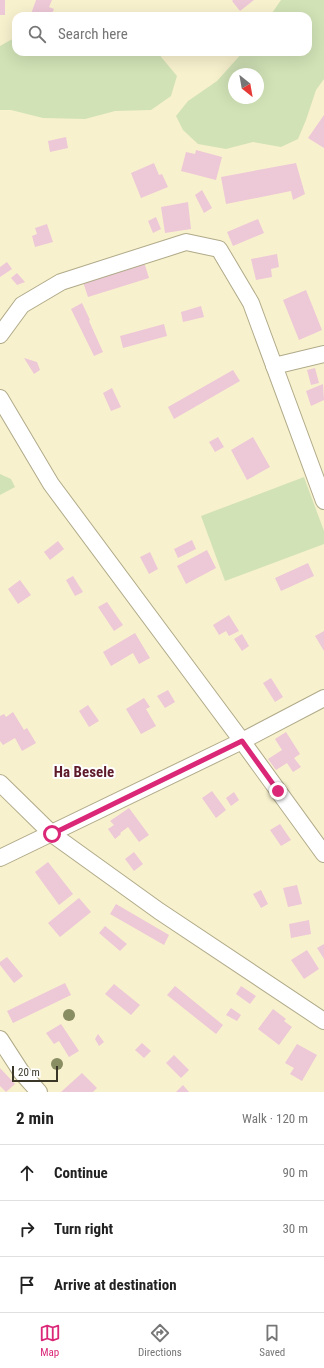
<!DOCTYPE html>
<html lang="en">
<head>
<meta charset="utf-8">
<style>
	body { margin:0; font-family:"Roboto Condensed",sans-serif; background:#f6f6f6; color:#222 }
	.compass { position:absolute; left:228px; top:68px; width:36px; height:36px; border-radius:50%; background:#fff; box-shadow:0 4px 16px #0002; rotate:149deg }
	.scale { position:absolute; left:12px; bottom:10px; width:46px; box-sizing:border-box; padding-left:4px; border:2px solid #3a3729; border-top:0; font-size:11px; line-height:14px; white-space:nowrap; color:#3a3729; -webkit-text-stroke:3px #fff; paint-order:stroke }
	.stop { position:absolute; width:12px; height:12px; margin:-9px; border:3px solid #db2777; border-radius:50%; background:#fff }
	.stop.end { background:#db2777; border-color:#fff; box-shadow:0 1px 4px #0008 }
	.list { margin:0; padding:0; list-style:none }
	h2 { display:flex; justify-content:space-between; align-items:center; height:52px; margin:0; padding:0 16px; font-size:17px }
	h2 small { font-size:13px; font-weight:400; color:#767676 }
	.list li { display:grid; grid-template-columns:26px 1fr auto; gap:12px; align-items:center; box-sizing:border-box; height:56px; padding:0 16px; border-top:1px solid #e0e0e0 }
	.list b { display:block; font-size:15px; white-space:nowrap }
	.list em { font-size:13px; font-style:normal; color:#767676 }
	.icon { flex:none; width:22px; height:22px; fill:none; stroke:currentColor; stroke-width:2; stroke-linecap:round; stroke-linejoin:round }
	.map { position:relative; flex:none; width:324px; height:1092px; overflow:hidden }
	.search { position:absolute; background:#fff; box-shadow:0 4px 16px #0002; left:12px; right:12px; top:12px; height:44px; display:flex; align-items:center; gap:10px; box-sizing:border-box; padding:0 14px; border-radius:12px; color:#767676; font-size:15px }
	.sheet { height:220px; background:#fff }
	nav { display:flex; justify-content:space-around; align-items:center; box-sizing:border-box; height:56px; border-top:1px solid #e0e0e0; background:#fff; font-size:11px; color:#767676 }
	nav a { display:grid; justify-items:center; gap:2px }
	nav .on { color:#db2777 }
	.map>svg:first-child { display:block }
</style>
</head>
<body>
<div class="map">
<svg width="324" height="1092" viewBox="0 0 324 1092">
	<rect width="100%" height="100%" fill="#f8f1ce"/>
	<g fill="#d1e2b6" fill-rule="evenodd">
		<path d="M281 0H324V79L316 90 306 120 298 139 281 147 253 142 226 149 198 144 183 130 176 116 188 101 217 81 243 52H308V16H270ZM234 74H258V98H234Z"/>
		<polygon points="16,37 16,52 157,52 177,76 171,96 151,110 115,111 85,119 43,118 11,110 0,110 0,46"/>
		<polygon points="0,474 11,479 15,487 0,495"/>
		<polygon points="304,477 324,531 324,544 225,581 201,516"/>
	</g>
	<g fill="#edc8d7">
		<rect x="0" y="0" width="5" height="15"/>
		<polygon points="36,0 52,0 49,7 54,9 51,16 37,16 31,14"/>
		<polygon points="233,0 254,0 240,11 232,1"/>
		<polygon points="324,115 324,148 308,138"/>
		<polygon points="66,137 68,148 50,152 48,141"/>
		<polygon points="196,150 222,157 216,180 181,171 186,152 195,154"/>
		<polygon points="154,163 159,175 162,174 168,187 141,198 131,173"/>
		<polygon points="296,163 305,194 293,200 291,191 226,204 221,177"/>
		<polygon points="202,190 212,208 204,213 195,195"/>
		<polygon points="188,202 191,229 165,233 161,207"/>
		<polygon points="156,217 161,229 153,233 148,221"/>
		<polygon points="258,219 264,233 233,246 227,232"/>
		<polygon points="47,224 53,242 35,247 32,236 37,234 35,228"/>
		<polygon points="277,254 279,267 271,269 272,277 256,280 251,259"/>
		<polygon points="7,262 12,269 0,277 0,267"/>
		<polygon points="144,262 149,278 88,297 83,282"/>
		<polygon points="17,273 25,282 17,285 11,278"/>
		<polygon points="306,290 322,330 299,340 283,300"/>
		<polygon points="82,303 90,320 89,321 103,352 94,356 71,309"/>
		<polygon points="201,306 204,317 183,322 181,312"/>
		<polygon points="164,324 167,336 123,348 120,336"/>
		<polygon points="24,358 37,362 40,370 34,374"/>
		<polygon points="315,368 319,383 311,385 307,370"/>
		<polygon points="233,370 240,381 174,419 168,407"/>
		<polygon points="323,384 324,400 311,406 306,391"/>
		<polygon points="112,388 121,407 111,411 103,393"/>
		<polygon points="218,437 224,447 215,452 209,442"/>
		<polygon points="253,437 270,467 247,480 231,450"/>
		<polygon points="192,540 196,549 178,558 174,549"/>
		<polygon points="58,541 64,549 50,560 44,552"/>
		<polygon points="207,550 216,568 186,584 177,566"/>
		<polygon points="150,552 158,569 149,574 140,557"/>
		<polygon points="308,563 314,576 281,591 275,578"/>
		<polygon points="73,576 83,592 75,596 66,580"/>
		<polygon points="20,580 31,595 18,604 8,589"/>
		<polygon points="107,602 123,625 114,631 98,607"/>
		<polygon points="229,615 239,631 229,636 226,631 219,635 213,625"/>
		<polygon points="324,631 324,651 315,636"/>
		<polygon points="135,633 150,658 139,664 133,653 111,666 103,652"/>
		<polygon points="242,634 249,646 242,651 234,639"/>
		<polygon points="271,678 283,697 275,702 263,683"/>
		<polygon points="168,690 175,702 165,708 157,696"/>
		<polygon points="144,698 150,707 146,709 156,726 141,734 126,709"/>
		<polygon points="88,705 99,721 89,727 79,711"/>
		<polygon points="13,712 24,730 27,728 36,743 22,751 15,738 3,745 0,741 0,716 4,714 6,717"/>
		<polygon points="286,732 300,754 294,758 301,767 293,772 287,763 276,770 268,759 282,750 275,739"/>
		<polygon points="212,791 226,810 216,818 202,798"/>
		<polygon points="234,792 239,800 231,806 226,798"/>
		<polygon points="129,808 149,835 139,842 128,827 120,833 121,834 115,839 108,829 114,825 110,821"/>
		<polygon points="280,824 291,840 281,846 270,830"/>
		<polygon points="134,852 143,864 134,871 125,859"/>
		<polygon points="48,862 73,894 59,905 35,872"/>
		<polygon points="297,885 302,904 288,907 283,888"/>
		<polygon points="261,890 268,904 261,908 253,894"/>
		<polygon points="79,898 91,912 60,937 48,923"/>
		<polygon points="116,904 169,935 164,945 110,914"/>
		<polygon points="309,920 311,934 291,938 289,924"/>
		<polygon points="105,926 127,944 120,951 99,933"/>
		<polygon points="324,944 324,959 317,948"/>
		<polygon points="307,950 319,969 304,979 291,960"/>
		<polygon points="7,957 23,976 14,983 0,965 0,962"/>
		<polygon points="65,983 71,995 13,1023 7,1011"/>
		<polygon points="114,984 140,1005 131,1015 105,994"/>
		<polygon points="175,986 223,1025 216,1034 167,995"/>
		<polygon points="241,986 256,996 250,1004 236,994"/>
		<polygon points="231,1008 241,1015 237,1021 226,1015"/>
		<polygon points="273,1009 286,1019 284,1021 292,1027 279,1045 258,1029"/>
		<polygon points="61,1024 79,1051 69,1057 59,1041 54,1044 46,1033"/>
		<polygon points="98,1034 104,1042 99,1046 95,1039"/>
		<polygon points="142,1043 151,1051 144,1058 135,1050"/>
		<polygon points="297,1044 317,1055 302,1081 290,1074 294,1068 285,1063"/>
		<polygon points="174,1055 189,1070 181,1078 166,1063"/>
		<polygon points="0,1068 15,1084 6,1092 0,1086"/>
		<polygon points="82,1073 97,1088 93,1092 61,1092"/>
		<polygon points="183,1085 189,1092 176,1092"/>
	</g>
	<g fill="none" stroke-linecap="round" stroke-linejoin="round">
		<g stroke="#b0aa89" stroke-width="18">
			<g id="minor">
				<polyline points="0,335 22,305 61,282 186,242 219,249 251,303 324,501"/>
				<polyline points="274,366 324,354"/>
				<polyline points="0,398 51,484 242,741 324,854"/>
				<polyline points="0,783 52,834 159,911 324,1021"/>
				<polyline points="0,858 242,741 324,698"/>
				<polyline points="0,1039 22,1073 39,1092"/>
			</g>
		</g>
		<use href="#minor" stroke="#fff" stroke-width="16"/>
	</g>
	<g fill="#898d62">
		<circle cx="69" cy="1015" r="6"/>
		<circle cx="57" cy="1064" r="6"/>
	</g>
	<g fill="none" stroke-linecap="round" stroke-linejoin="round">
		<polyline stroke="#db2777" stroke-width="5" points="52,834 242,741 278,791"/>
	</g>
	<g text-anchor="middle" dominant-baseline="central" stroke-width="4" stroke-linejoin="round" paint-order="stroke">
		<g font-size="15" font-weight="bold" fill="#5e1928" stroke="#fff">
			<text x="84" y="772">Ha Besele</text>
		</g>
	</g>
</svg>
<svg class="compass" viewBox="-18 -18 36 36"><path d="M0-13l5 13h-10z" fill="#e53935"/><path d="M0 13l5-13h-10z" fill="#767676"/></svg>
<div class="scale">20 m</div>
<div class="stop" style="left:52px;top:834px"></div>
<div class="stop end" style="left:278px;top:791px"></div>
<div class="search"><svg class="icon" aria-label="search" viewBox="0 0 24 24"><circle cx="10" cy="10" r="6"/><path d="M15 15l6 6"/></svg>Search here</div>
</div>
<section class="sheet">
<h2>2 min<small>Walk · 120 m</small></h2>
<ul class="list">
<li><svg class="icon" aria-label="ahead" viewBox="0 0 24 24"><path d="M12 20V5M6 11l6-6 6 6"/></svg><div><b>Continue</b></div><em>90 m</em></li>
<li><svg class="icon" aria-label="right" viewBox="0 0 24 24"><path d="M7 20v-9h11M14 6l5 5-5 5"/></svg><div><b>Turn right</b></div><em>30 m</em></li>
<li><svg class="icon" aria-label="arrive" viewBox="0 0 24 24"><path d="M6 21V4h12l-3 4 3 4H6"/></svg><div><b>Arrive at destination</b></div></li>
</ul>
</section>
<nav>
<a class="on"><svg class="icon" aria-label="map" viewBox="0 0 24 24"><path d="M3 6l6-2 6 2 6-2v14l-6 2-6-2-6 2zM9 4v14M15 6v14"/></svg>Map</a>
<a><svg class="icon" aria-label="directions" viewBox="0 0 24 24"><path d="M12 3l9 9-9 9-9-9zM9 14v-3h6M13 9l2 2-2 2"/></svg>Directions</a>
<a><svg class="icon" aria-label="saved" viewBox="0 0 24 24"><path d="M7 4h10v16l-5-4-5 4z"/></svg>Saved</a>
</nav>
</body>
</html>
